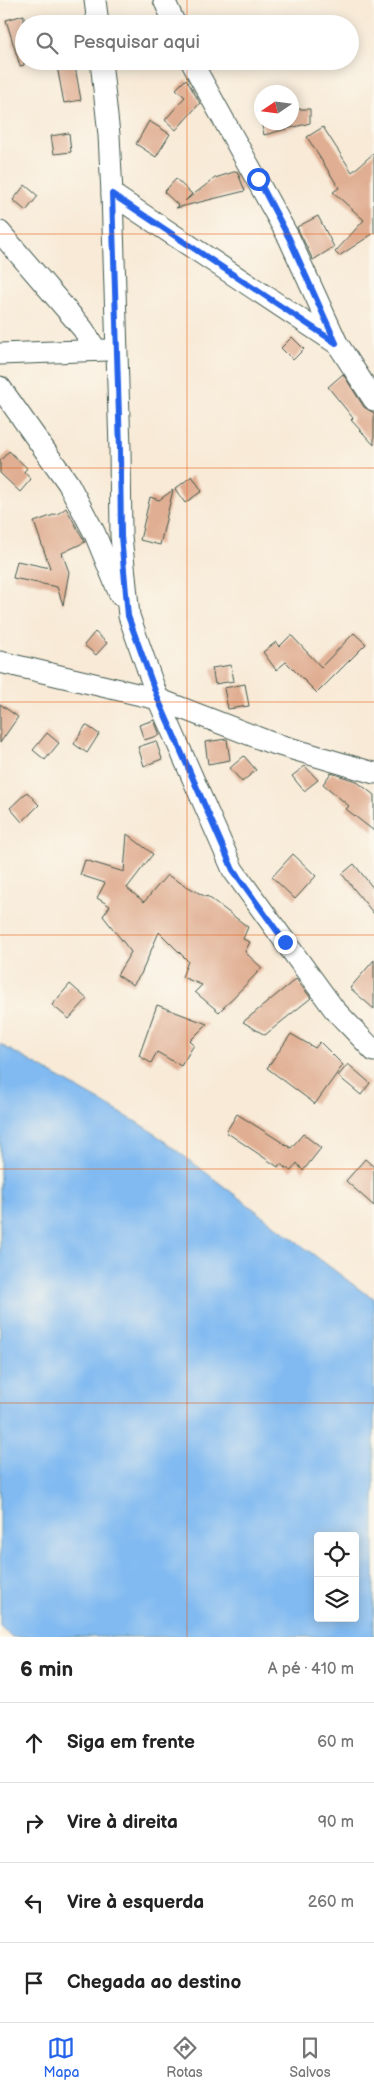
<!DOCTYPE html>
<html lang="pt">
<head>
<meta charset="utf-8">
<style>
	body { margin:0; font-family:"Balsamiq Sans",sans-serif; background:#f6f6f6; color:#222 }
	.controls { position:absolute; right:15px; bottom:15px; display:grid; overflow:hidden; border-radius:5px; box-shadow:0 2px 12px #0003 }
	.controls button { width:45px; height:45px; display:grid; place-items:center; padding:0; border:0; border-bottom:1px solid #e0e0e0; background:#fff; color:#222; font:25px sans-serif }
	.compass { position:absolute; left:254px; top:85px; width:45px; height:45px; border-radius:50%; background:#fff; box-shadow:0 2px 12px #0003; rotate:257deg }
	.stop { position:absolute; width:15px; height:15px; margin:-11px; border:4px solid #2563eb; border-radius:50%; background:#fff }
	.stop.end { background:#2563eb; border-color:#fff; box-shadow:0 1px 5px #0008 }
	.list { margin:0; padding:0; list-style:none }
	h2 { display:flex; justify-content:space-between; align-items:center; height:65px; margin:0; padding:0 20px; font-size:21px }
	h2 small { font-size:16px; font-weight:400; color:#767676 }
	.list li { display:grid; grid-template-columns:32px 1fr auto; gap:15px; align-items:center; box-sizing:border-box; height:80px; padding:0 20px; border-top:1px solid #e0e0e0 }
	.list b { display:block; font-size:19px; white-space:nowrap }
	.list em { font-size:16px; font-style:normal; color:#767676 }
	.icon { flex:none; width:28px; height:28px; fill:none; stroke:currentColor; stroke-width:2; stroke-linecap:round; stroke-linejoin:round }
	.map { position:relative; flex:none; width:374px; height:1637px; overflow:hidden }
	.search { position:absolute; background:#fff; box-shadow:0 2px 12px #0003; left:15px; right:15px; top:15px; height:55px; display:flex; align-items:center; gap:12px; box-sizing:border-box; padding:0 18px; border-radius:28px; color:#767676; font-size:19px }
	.sheet { height:385px; background:#fff }
	nav { display:flex; justify-content:space-around; align-items:center; box-sizing:border-box; height:70px; border-top:1px solid #e0e0e0; background:#fff; font-size:14px; color:#767676 }
	nav a { display:grid; justify-items:center; gap:2px }
	nav .on { color:#2563eb }
	.map>svg:first-child { display:block }
</style>
</head>
<body>
<div class="map">
<svg width="374" height="1637" viewBox="0 0 374 1637">
	<rect width="100%" height="100%" fill="#fbf7ec"/>
	<filter id="ink" filterUnits="userSpaceOnUse"><feTurbulence type="fractalNoise" baseFrequency=".02" numOctaves="2"/><feDisplacementMap in="SourceGraphic" scale="10" xChannelSelector="R" yChannelSelector="G"/><feConvolveMatrix kernelMatrix="1 2 1 2 8 2 1 2 1" color-interpolation-filters="sRGB"/></filter>
	<filter id="wash" filterUnits="userSpaceOnUse"><feTurbulence type="fractalNoise" baseFrequency=".0096" numOctaves="4" result="noise"/><feDisplacementMap in="SourceGraphic" scale="20" xChannelSelector="R" yChannelSelector="G"/><feGaussianBlur stdDeviation="1.12" result="paint"/><feColorMatrix in="noise" values="0 0 0 0 0 0 0 0 0 0 0 0 0 0 0 0 0 1.4 0 .05"/><feComposite in="paint" operator="in"/></filter>
	<g filter="url(#wash)">
		<rect width="100%" height="100%" fill="#f8ead7"/>
		<path fill="#80baf1" stroke="#507c92" fill-rule="evenodd" d="M0 1044 147 1128 363 1292 374 1298V1637H12L0 1626ZM318 1536H355V1618H318Z"/>
		<g id="blocks">
			<g fill="#e0ae92">
				<polygon points="24,15 24,65 20,66 6,20"/>
				<polygon points="56,61 74,61 81,100 64,103"/>
				<polygon points="186,79 200,103 176,130 165,120 185,97 176,89"/>
				<polygon points="292,109 310,109 310,123 264,135 260,116 262,116 262,122 292,122"/>
				<polygon points="149,121 170,134 156,157 136,144"/>
				<polygon points="323,127 352,172 374,153 374,233 339,256 335,252 364,220 333,192 339,188 307,137"/>
				<polygon points="69,133 71,152 54,154 51,136"/>
				<polygon points="237,171 245,191 176,208 179,206 164,192 176,179 192,194 185,201 215,178"/>
				<polygon points="25,185 38,196 26,211 13,200"/>
				<polygon points="318,216 334,247 313,260 297,227"/>
				<polygon points="292,337 304,349 293,360 281,348"/>
				<polygon points="343,374 364,407 374,413 374,445 351,420 353,418 328,387"/>
				<polygon points="9,451 27,468 24,472 31,479 20,492 0,473 0,461"/>
				<polygon points="192,476 202,491 185,503 175,489"/>
				<polygon points="173,490 160,545 140,540 150,497 159,500"/>
				<polygon points="66,508 85,542 62,553 69,572 63,605 57,587 13,578 17,561 50,568 34,522 59,513"/>
				<polygon points="95,632 107,643 96,655 84,645"/>
				<polygon points="354,633 366,644 317,693 286,662 276,670 263,652 276,642 279,647 291,635 321,667"/>
				<polygon points="231,665 234,681 215,684 212,668"/>
				<polygon points="245,684 249,706 228,709 224,688"/>
				<polygon points="0,704 18,717 0,743"/>
				<polygon points="154,720 160,735 144,740 139,725"/>
				<polygon points="86,725 99,734 87,753 74,744"/>
				<polygon points="47,733 59,743 45,760 33,750"/>
				<polygon points="227,739 230,760 208,764 205,742"/>
				<polygon points="156,741 162,759 144,766 138,747"/>
				<polygon points="244,756 256,770 242,782 230,768"/>
				<polygon points="305,766 318,780 304,791 292,776"/>
				<polygon points="331,773 356,781 374,795 374,831 346,809 349,806 323,784"/>
				<polygon points="27,792 39,805 22,822 10,808"/>
				<polygon points="127,834 153,854 127,888 144,902 167,875 206,897 207,896 248,927 243,939 250,942 245,952 262,968 219,1012 195,992 202,985 182,977 188,961 159,932 141,974 133,985 117,975 131,952 103,916 110,906 97,898 105,883 80,875 85,860 124,872"/>
				<polygon points="293,854 316,876 295,899 272,877"/>
				<polygon points="354,864 374,889 374,914 342,874"/>
				<polygon points="374,960 374,1009 350,988"/>
				<polygon points="296,979 311,998 265,1035 243,1022"/>
				<polygon points="70,984 87,999 69,1019 52,1005"/>
				<polygon points="157,1005 207,1024 190,1041 194,1045 181,1066 157,1052 151,1063 139,1056"/>
				<polygon points="291,1034 315,1048 320,1042 343,1065 315,1104 267,1068"/>
				<polygon points="348,1064 370,1083 361,1095 338,1076"/>
				<polygon points="237,1114 291,1148 303,1134 321,1148 303,1171 297,1163 291,1171 280,1164 278,1167 226,1132"/>
				<polygon points="365,1159 374,1167 374,1206 346,1181"/>
			</g>
		</g>
	</g>
	<g filter="url(#ink)">
		<use href="#blocks" fill-opacity="0" stroke="#40574c" stroke-width="1"/>
		<g fill="none" stroke-linecap="round" stroke-linejoin="round">
			<g stroke="#40574c" stroke-width="23">
				<g id="minor">
					<polyline points="95,0 98,24"/>
					<polyline points="164,0 175,24"/>
					<polyline points="101,61 109,135 112,194 120,449 121,536 129,616 158,699 233,870 334,1009 374,1051"/>
					<polyline points="191,61 289,238 337,343 374,400"/>
					<polyline points="112,194 336,343"/>
					<polyline points="0,232 83,329 96,350"/>
					<polyline points="0,354 107,350"/>
					<polyline points="0,387 68,483 95,534 120,595"/>
					<polyline points="0,662 158,699 269,742 374,773"/>
				</g>
			</g>
			<use href="#minor" stroke="#fff" stroke-width="21"/>
		</g>
	</g>
	<g fill="none" stroke-linecap="round" stroke-linejoin="round" filter="url(#ink)">
		<polyline stroke="#2563eb" stroke-width="6" points="258,179 289,238 336,343 112,194 120,449 121,536 128,616 158,699 233,870 285,942"/>
	</g>
	<path fill="none" stroke="#e8590c" stroke-width="1" stroke-opacity="0.55" d="M187 0V24M187 61V1637M0 234H374M0 468H374M0 702H374M0 935H374M0 1169H374M0 1403H374"/>
</svg>
<div class="controls">
<button><svg class="icon" aria-label="locate" viewBox="0 0 24 24"><circle cx="12" cy="12" r="6"/><path d="M12 2v4M12 18v4M2 12h4M18 12h4"/></svg></button>
<button><svg class="icon" aria-label="layers" viewBox="0 0 24 24"><path d="M12 4l9 5-9 5-9-5zM3 14l9 5 9-5"/></svg></button>
</div>
<svg class="compass" viewBox="-18 -18 36 36"><path d="M0-13l5 13h-10z" fill="#e53935"/><path d="M0 13l5-13h-10z" fill="#767676"/></svg>
<div class="stop" style="left:258px;top:179px"></div>
<div class="stop end" style="left:285px;top:942px"></div>
<div class="search"><svg class="icon" aria-label="search" viewBox="0 0 24 24"><circle cx="10" cy="10" r="6"/><path d="M15 15l6 6"/></svg>Pesquisar aqui</div>
</div>
<section class="sheet">
<h2>6 min<small>A pé · 410 m</small></h2>
<ul class="list">
<li><svg class="icon" aria-label="ahead" viewBox="0 0 24 24"><path d="M12 20V5M6 11l6-6 6 6"/></svg><div><b>Siga em frente</b></div><em>60 m</em></li>
<li><svg class="icon" aria-label="right" viewBox="0 0 24 24"><path d="M7 20v-9h11M14 6l5 5-5 5"/></svg><div><b>Vire à direita</b></div><em>90 m</em></li>
<li><svg class="icon" aria-label="left" viewBox="0 0 24 24"><path d="M17 20v-9H6M10 6l-5 5 5 5"/></svg><div><b>Vire à esquerda</b></div><em>260 m</em></li>
<li><svg class="icon" aria-label="arrive" viewBox="0 0 24 24"><path d="M6 21V4h12l-3 4 3 4H6"/></svg><div><b>Chegada ao destino</b></div></li>
</ul>
</section>
<nav>
<a class="on"><svg class="icon" aria-label="map" viewBox="0 0 24 24"><path d="M3 6l6-2 6 2 6-2v14l-6 2-6-2-6 2zM9 4v14M15 6v14"/></svg>Mapa</a>
<a><svg class="icon" aria-label="directions" viewBox="0 0 24 24"><path d="M12 3l9 9-9 9-9-9zM9 14v-3h6M13 9l2 2-2 2"/></svg>Rotas</a>
<a><svg class="icon" aria-label="saved" viewBox="0 0 24 24"><path d="M7 4h10v16l-5-4-5 4z"/></svg>Salvos</a>
</nav>
</body>
</html>
